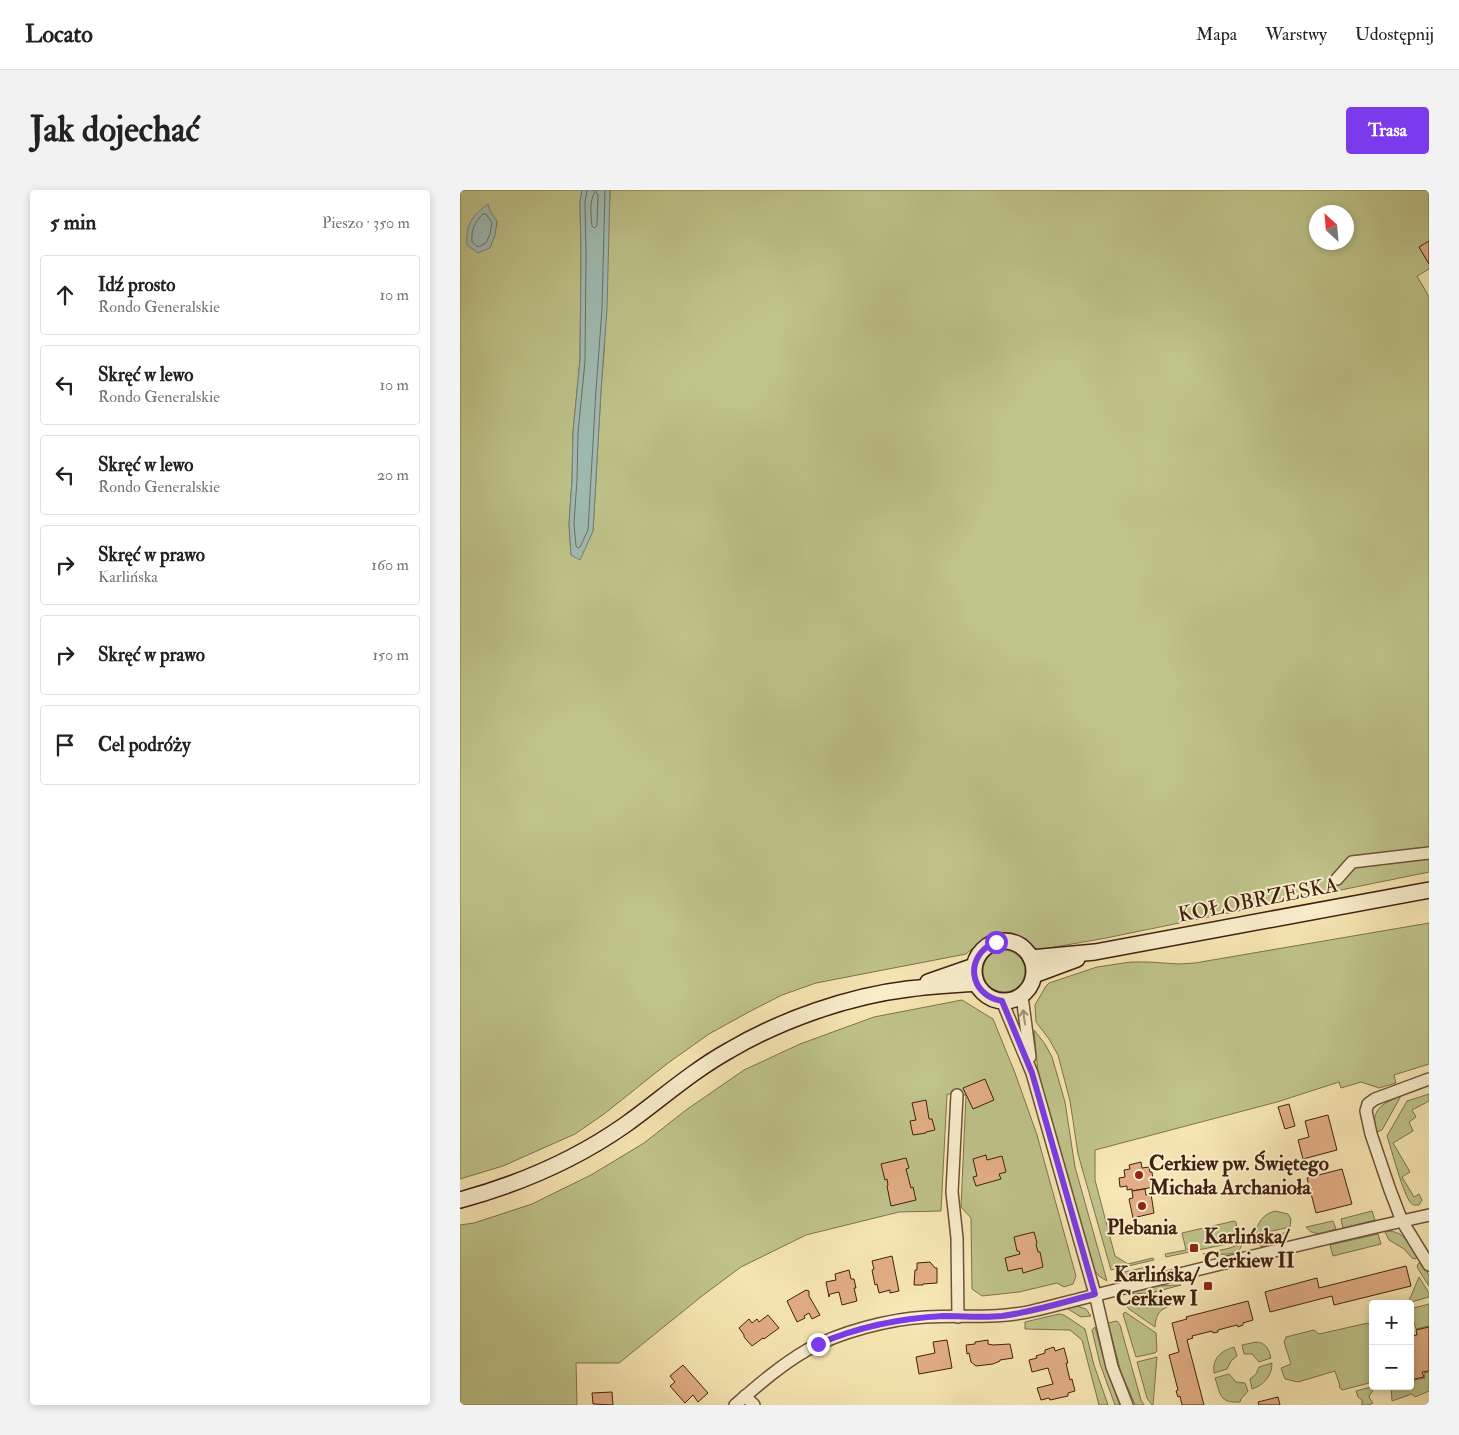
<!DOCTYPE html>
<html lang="pl">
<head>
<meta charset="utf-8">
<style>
	body { margin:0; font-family:"IM FELL Double Pica",serif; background:#f2f2f2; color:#222 }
	.controls { position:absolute; right:15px; bottom:15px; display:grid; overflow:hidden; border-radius:5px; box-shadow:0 2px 8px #0003 }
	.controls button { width:45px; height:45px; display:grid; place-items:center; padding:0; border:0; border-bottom:1px solid #e0e0e0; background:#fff; color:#222; font:25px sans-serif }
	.compass { position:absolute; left:849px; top:15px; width:45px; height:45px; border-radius:50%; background:#fff; box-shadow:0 2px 8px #0003; rotate:334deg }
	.stop { position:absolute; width:15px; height:15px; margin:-11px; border:4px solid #7c3aed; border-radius:50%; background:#fff }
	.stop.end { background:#7c3aed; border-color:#fff; box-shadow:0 1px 5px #0008 }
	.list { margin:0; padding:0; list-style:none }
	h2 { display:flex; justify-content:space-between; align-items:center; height:65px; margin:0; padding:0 20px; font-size:21px }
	h2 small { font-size:16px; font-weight:400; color:#767676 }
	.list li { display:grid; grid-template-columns:32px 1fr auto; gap:15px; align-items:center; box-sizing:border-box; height:80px; margin:0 10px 10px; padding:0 10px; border:1px solid #e0e0e0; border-radius:5px }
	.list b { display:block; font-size:19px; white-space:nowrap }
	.list p { margin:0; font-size:16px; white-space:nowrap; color:#767676 }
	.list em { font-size:16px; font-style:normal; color:#767676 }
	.icon { flex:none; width:28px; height:28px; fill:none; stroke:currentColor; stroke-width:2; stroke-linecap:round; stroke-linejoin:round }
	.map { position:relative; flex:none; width:969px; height:1215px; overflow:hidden; border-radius:5px }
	header { display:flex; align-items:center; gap:30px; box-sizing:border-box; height:70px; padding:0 25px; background:#fff; border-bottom:1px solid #e0e0e0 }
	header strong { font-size:24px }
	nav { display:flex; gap:28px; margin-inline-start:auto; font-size:18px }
	.intro { display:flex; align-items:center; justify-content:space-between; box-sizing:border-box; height:120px; padding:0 30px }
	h1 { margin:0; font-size:35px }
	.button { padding:12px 22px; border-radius:5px; background:#7c3aed; color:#fff; font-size:18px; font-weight:700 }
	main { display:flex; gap:30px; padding:0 30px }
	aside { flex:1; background:#fff; border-radius:5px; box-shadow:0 2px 8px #0003 }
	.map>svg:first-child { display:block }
</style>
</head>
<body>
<header>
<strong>Locato</strong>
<nav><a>Mapa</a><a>Warstwy</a><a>Udostępnij</a></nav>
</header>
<div class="intro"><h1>Jak dojechać</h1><a class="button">Trasa</a></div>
<main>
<aside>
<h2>5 min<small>Pieszo · 350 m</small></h2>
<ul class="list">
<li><svg class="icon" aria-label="ahead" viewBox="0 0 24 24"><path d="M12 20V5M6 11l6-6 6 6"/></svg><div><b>Idź prosto</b><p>Rondo Generalskie</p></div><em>10 m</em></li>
<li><svg class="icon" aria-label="left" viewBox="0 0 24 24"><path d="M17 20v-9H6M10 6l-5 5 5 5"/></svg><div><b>Skręć w lewo</b><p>Rondo Generalskie</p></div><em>10 m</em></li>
<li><svg class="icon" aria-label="left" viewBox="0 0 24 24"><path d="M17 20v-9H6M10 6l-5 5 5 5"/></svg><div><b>Skręć w lewo</b><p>Rondo Generalskie</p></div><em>20 m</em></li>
<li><svg class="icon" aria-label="right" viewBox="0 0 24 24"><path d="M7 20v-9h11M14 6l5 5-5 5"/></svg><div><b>Skręć w prawo</b><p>Karlińska</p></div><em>160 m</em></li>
<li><svg class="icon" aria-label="right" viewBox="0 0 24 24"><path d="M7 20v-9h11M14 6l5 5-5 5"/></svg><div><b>Skręć w prawo</b></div><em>150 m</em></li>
<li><svg class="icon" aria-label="arrive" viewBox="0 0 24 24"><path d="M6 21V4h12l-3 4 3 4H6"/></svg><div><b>Cel podróży</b></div></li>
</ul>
</aside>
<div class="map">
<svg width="969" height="1215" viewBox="0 0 969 1215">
	<rect width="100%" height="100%" fill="#f7e7b4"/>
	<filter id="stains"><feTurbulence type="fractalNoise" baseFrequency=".004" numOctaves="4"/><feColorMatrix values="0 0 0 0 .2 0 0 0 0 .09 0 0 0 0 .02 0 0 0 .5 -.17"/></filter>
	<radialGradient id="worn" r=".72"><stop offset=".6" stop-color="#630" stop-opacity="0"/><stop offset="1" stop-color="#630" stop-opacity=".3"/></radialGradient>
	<g fill="#bfc48b" stroke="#80724d" fill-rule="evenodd">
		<path d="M0 0H122L120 12 121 64 120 170 113 242 112 290 109 334 111 365 133 341 141 200 144 163 150 0H969V79L957 86 969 107V682L646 748 578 760C549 734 533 741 506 764L356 793 322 805 287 823 249 844 208 873 144 924 115 944 43 976 0 989ZM856 22H886V52H856Z"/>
		<polygon points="969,733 969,874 934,885 936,893 919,898 901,892 881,898 879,892 817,912 635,960 635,990 655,1066 668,1074 693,1068 694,1070 651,1080 618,964 610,911 598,865 589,849 576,832 575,815 586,796 589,793 637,777 671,772 688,772 719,774 735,773"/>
		<circle cx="544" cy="781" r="21"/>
		<polygon points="502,810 533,829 555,883 577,945 616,1086 613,1094 604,1097 597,1093 559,1102 522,1106 512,1099 511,1028 501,1017 506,905 487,904 481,1021 439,1022 346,1045 281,1077 242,1106 159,1173 116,1173 117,1215 0,1215 0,1035 14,1033 72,1014 131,985 184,953 226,920 284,880 340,854 414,827"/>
		<polygon points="574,840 585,854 592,867 605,912 615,977 647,1091 639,1086 634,1080 578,883"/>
		<path d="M969 904V911L952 920 956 927 949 932 953 941 933 953 950 982 942 987 954 1007 959 1004 962 1010 959 1015C956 1015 953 1016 951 1013 944 1007 931 958 927 946L947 911Z"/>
		<path d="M941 906 922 940 917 942C909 921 922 913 941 906Z"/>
		<path d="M815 1021 828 1024 831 1029 830 1037 795 1045C797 1033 803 1024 815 1021Z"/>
		<polygon points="912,1021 915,1030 883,1038 881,1029"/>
		<polygon points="774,1031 776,1032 778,1050 768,1054 738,1060 737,1055 728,1058 729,1062 706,1067 705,1064 726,1060 722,1043"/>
		<path d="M873 1031 876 1039C865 1042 854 1048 846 1037Z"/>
		<path d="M929 1041C945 1042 950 1055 958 1067L955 1069 952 1068 944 1059 929 1050 925 1042Z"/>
		<polygon points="828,1042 818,1052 802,1057 798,1054 796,1050"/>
		<polygon points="918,1044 921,1054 873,1066 870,1055"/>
		<path d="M782 1053C781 1056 781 1059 778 1061 771 1066 751 1064 743 1064L770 1058Z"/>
		<polygon points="961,1072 969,1085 969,1096 957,1077 958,1074"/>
		<polygon points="695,1075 694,1077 659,1091 658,1086 660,1083"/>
		<polygon points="959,1087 969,1103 969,1107 948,1113"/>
		<polygon points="721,1095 691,1103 664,1104 696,1096"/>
		<path d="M717 1105 719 1113C704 1118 696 1119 695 1137L669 1119 664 1114 667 1111 699 1109Z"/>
		<polygon points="969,1114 969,1136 956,1139 950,1119"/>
		<polygon points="617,1116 626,1119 631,1126 621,1127 608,1119 608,1118"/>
		<polygon points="665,1122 696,1143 697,1161 695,1163 676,1167 663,1124"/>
		<polygon points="599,1124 604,1125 625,1139 634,1175 648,1215 639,1215 622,1150 610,1140 565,1139 565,1132"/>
		<polygon points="657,1131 660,1135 681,1210 684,1215 675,1215 661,1182 648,1133"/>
		<polygon points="908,1133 911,1136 913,1141 913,1192 882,1200 879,1197 880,1196 875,1181 838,1192 825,1189 821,1178 831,1174 824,1152 826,1147 854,1140 859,1144"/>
		<polygon points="635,1137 647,1180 660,1215 655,1215 640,1174 632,1140"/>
		<path d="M796 1152C806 1152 809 1160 811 1168L799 1172 792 1164H784L782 1155Z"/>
		<path d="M774 1157 777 1166 771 1171 767 1179 754 1183C752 1168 761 1161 774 1157Z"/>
		<polygon points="697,1167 693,1215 692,1215 687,1208 677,1172"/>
		<path d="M812 1173C812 1186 804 1195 792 1199L790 1189 796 1184 799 1177Z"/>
		<polygon points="969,1182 969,1201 955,1207 952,1204 932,1211 931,1196 950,1196 950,1191 965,1188 964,1183"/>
		<path d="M769 1184 776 1192 785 1193 788 1201 781 1209 780 1212C759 1213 761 1205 755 1188Z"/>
		<polygon points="911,1197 913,1201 909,1206 910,1209 913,1213 908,1215 902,1215 902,1210 898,1207 896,1201"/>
	</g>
	<g fill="#a0beb6" stroke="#7a7f73">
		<polygon points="122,0 150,0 147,119 141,200 133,341 120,370 111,365 109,334 112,290 113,242 120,170 121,64 120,12"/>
		<path d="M28 14 30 21 37 31 35 45 30 58 18 63 7 55C6 34 11 27 28 14Z"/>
	</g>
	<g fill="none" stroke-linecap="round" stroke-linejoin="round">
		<g stroke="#706f62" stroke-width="1">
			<polyline points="127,0 125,12 126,64 125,171 118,243 117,290 114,333 116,356 118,358 120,357 128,340 136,200 142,119 145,0"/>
			<path d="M133 0 135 2C129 11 131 25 132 36L134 38 137 36 138 5 136 2 138 0"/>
			<path d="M23 24H26L32 33 30 44 26 53 18 57 12 52C11 40 14 33 23 24Z"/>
		</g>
	</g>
	<g fill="#e3ae86" stroke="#40200f">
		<polygon points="969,51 969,74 959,57"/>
		<polygon points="525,889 534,910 513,919 503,898"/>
		<polygon points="466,910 469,929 472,929 475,940 466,942 466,943 453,945 450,931 456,930 452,913"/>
		<polygon points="829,914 835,936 825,939 818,917"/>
		<polygon points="868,925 877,960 843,969 838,950 849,947 845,931"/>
		<polygon points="526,965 527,970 542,966 546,982 539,984 541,989 516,996 513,987 517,986 513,969"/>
		<polygon points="446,968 449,978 446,979 451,998 453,997 456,1010 431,1016 427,996 428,995 427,989 425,990 421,974"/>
		<polygon points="681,972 682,978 689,977 690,982 692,982 694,997 672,1001 672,999 667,1000 667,996 660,997 659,988 665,987 664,980 670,979 669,975"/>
		<polygon points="882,979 892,1014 856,1023 847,988"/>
		<polygon points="685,999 686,1005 691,1004 694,1023 673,1028 669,1009 673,1008 672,1001"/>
		<polygon points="574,1042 577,1053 576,1054 578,1062 580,1062 583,1077 563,1083 562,1078 548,1081 545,1068 560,1064 559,1061 557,1061 554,1047"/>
		<polygon points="432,1066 439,1101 430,1103 430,1100 419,1103 417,1094 415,1095 412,1080 414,1079 412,1071"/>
		<polygon points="470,1072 475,1078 477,1078 477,1093 463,1094 463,1095 454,1095 455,1080 457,1080 457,1073"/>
		<polygon points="946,1076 951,1096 874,1115 872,1106 810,1122 805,1102 857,1088 859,1098"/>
		<polygon points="389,1080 391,1089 394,1089 396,1098 394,1098 397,1111 382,1115 379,1102 370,1104 369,1107 366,1092 376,1090 375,1084"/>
		<polygon points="346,1100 349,1101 349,1106 360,1125 352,1129 349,1123 344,1126 345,1128 337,1132 327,1111"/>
		<polygon points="788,1111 793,1130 783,1133 783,1135 778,1137 777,1135 758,1140 758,1142 753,1143 752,1141 732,1146 733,1148 727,1150 744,1215 722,1215 720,1206 718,1207 716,1201 718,1200 709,1165 719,1162 712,1133 727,1129 726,1127"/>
		<polygon points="308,1125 319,1138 304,1149 303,1148 292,1156 284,1147 284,1145 279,1138 289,1129 292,1133 297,1129 299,1132"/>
		<polygon points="969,1137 969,1181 962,1182 964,1187 950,1190 950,1146 957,1145 956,1140"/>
		<polygon points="487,1150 492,1178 459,1184 456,1167 475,1163 473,1152"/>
		<polygon points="528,1150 528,1154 533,1155 550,1154 553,1168 540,1170 540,1171 533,1174 516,1176 511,1172 509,1163 507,1164 506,1155 515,1154 515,1152"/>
		<polygon points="594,1157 595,1161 604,1158 608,1173 606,1173 610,1190 612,1189 615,1201 608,1203 608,1206 590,1210 589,1208 581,1210 577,1198 593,1194 588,1178 572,1182 569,1170 577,1168 576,1166 585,1163 585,1160"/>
		<polygon points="223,1175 248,1203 238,1212 233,1205 225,1213 210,1196 215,1192 210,1186"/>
		<polygon points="152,1202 153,1215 133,1214 132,1203"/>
		<polygon points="818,1207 820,1215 799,1215 798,1212"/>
	</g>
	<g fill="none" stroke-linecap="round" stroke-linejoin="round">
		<g stroke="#6e5238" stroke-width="14">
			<g id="minor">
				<polyline points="877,689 892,672 969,663"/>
				<polyline points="562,806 570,867"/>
				<polyline points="542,811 572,883 635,1104 652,1177 667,1215"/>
				<polyline points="969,889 915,909 908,914 906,921 911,944 930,1000 942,1031 969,1075"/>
				<polyline points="497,905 492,1002 497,1048 498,1127"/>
				<polyline points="285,1206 294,1215"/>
				<path d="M275 1215C297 1196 321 1175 347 1160 380 1142 429 1129 466 1127 502 1125 537 1129 572 1121 704 1088 836 1054 969 1025"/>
			</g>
		</g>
		<g stroke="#40200f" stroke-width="18">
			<g id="secondary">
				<circle cx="544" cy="781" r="30"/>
				<polyline points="571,768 635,762 969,700"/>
				<polyline points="574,785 617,769"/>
				<polyline points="468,792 514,776"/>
				<path d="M0 1010C59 994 115 970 165 935 200 910 232 881 270 860 321 830 389 806 448 799 471 796 494 795 516 793"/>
			</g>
		</g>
		<use href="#minor" stroke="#faefce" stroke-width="11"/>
		<use href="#secondary" stroke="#faefce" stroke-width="15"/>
	</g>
	<defs><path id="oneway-shaft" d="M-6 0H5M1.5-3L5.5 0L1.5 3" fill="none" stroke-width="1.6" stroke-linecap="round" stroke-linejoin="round" transform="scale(1.25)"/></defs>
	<use stroke="#a69278" href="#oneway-shaft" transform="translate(564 827) rotate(-98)"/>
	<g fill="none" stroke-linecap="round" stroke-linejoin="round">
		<path stroke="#7c3aed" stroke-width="6" d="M358 1154C398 1137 441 1128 484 1126 504 1126 523 1128 542 1126 573 1122 604 1112 635 1104L572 883 542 811C508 805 504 765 536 752"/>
	</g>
	<g fill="#8f2418" stroke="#faefce" stroke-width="2">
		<circle cx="679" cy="985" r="5"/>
		<circle cx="682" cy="1016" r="5"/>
		<rect x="729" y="1053" width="10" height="10" rx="2.5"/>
		<rect x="743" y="1091" width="10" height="10" rx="2.5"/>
	</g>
	<g text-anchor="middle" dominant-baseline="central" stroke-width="4" stroke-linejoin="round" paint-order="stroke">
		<g font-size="21" fill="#40200f" stroke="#faefce">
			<text transform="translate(798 710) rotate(-11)">KOŁOBRZESKA</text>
		</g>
		<g font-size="21" font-weight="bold" fill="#40200f" stroke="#faefce" text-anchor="start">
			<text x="689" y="973">Cerkiew pw. Świętego<tspan x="689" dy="24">Michała Archanioła</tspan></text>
			<text x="682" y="1037" text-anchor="middle">Plebania</text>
			<text x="744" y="1046">Karlińska/<tspan x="744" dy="24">Cerkiew II</tspan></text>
			<text x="738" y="1084" text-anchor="end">Karlińska/<tspan x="738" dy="24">Cerkiew I</tspan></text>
		</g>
	</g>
	<rect width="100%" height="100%" filter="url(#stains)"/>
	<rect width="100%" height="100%" fill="url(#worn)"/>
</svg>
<div class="controls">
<button>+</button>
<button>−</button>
</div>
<svg class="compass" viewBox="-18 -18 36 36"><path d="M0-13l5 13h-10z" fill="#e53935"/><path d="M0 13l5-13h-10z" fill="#767676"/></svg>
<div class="stop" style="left:536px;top:752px"></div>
<div class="stop end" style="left:358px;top:1154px"></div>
</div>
</main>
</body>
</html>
